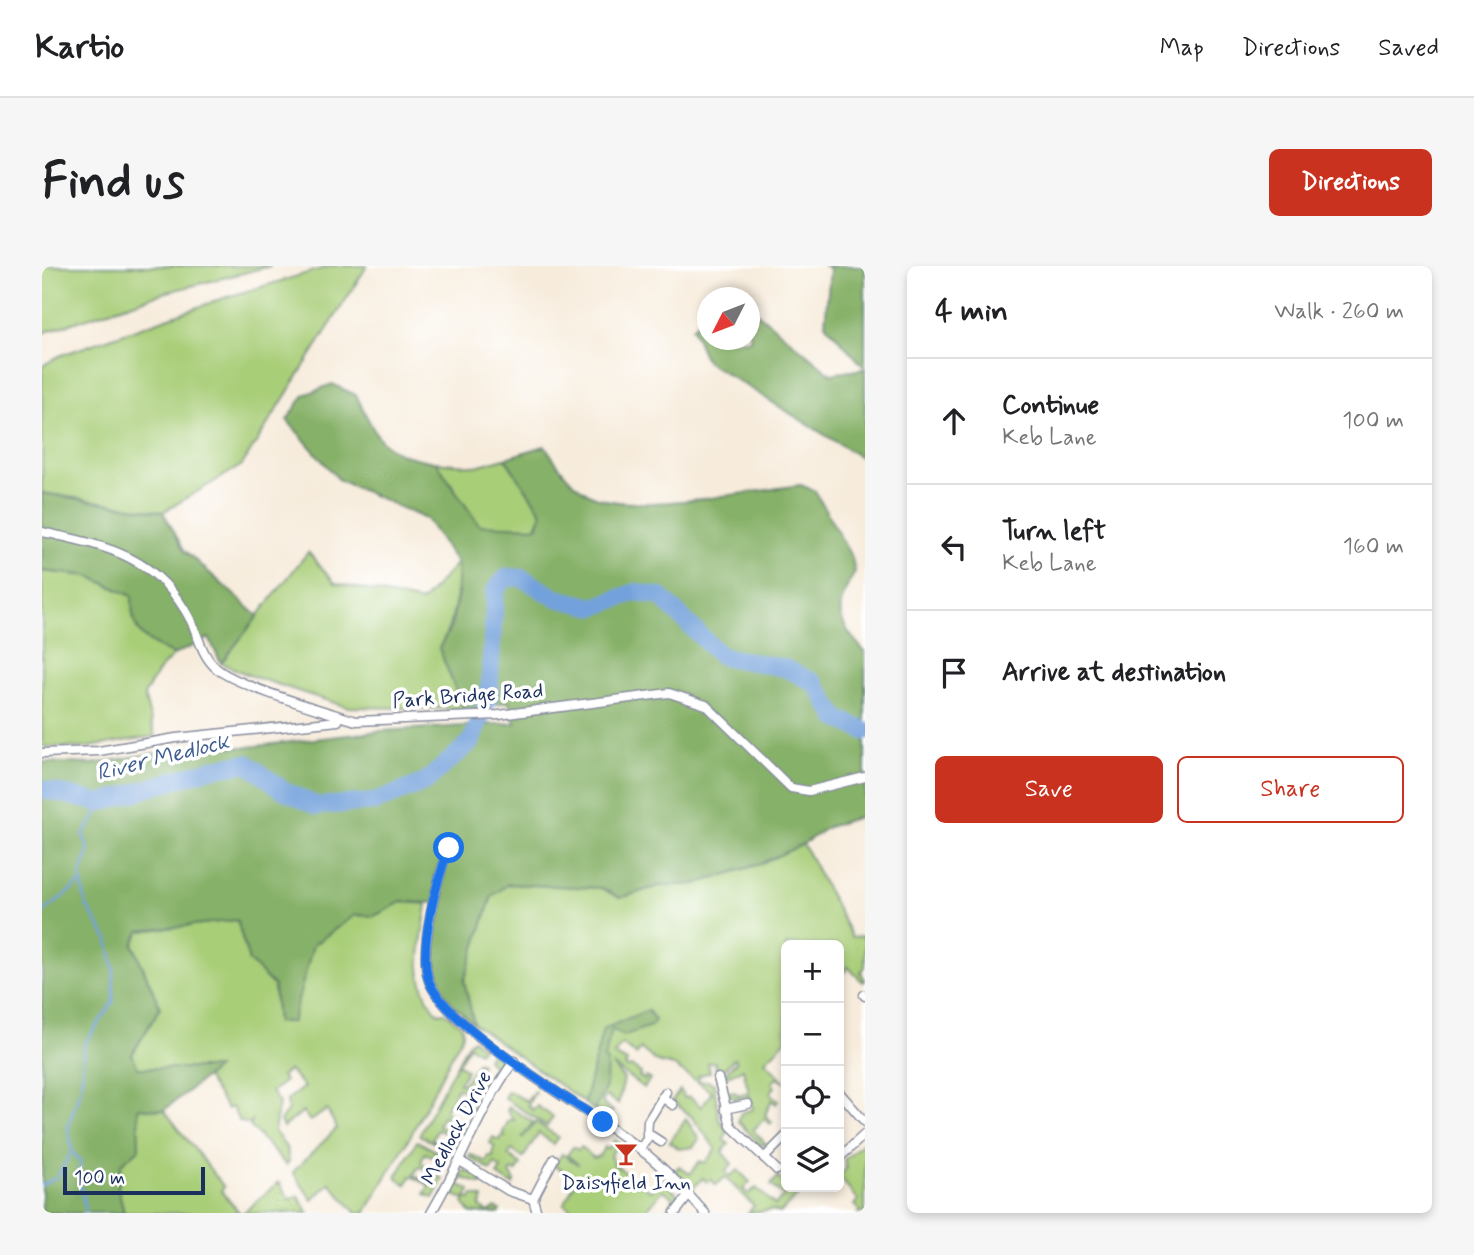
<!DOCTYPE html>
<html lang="en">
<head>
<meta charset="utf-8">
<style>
	body { margin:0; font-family:Mynerve,sans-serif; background:#f6f6f6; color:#202124 }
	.controls { position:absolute; right:21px; bottom:21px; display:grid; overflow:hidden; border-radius:10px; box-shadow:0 4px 10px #0003 }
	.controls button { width:63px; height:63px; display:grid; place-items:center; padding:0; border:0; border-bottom:2px solid #e0e0e0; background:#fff; color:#202124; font:35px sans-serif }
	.compass { position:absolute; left:655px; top:21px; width:63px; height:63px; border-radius:50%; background:#fff; box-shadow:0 4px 10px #0003; rotate:228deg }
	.scale { position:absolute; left:21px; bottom:18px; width:142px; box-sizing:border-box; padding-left:7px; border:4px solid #1b2f5e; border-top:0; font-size:19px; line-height:24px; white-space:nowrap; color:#1b2f5e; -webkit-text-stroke:5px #fff; paint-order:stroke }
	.stop { position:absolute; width:21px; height:21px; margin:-16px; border:5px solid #1a73e8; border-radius:50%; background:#fff }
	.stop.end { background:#1a73e8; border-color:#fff; box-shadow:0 2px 7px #0008 }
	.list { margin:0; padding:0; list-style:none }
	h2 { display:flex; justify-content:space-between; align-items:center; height:91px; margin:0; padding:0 28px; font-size:30px }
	h2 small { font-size:23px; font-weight:400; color:#757577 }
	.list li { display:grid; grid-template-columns:46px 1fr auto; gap:21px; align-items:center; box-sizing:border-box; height:126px; padding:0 28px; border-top:2px solid #e0e0e0 }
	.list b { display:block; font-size:26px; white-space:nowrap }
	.list p { margin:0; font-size:23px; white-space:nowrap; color:#757577 }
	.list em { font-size:23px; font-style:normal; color:#757577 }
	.actions { display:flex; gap:14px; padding:21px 28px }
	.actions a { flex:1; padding:16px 0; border:2px solid #c8321e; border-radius:10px; text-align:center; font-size:24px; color:#c8321e }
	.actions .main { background:#c8321e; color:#fff }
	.icon { flex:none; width:38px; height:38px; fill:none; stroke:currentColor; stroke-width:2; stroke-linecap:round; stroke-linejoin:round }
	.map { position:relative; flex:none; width:823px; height:947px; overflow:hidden; border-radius:10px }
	header { display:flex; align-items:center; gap:42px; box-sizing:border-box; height:98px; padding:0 35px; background:#fff; border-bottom:2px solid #e0e0e0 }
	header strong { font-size:33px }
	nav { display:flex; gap:38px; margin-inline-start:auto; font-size:24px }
	.intro { display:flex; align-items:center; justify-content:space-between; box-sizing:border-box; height:168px; padding:0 42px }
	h1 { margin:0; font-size:49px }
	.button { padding:18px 32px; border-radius:10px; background:#c8321e; color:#fff; font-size:24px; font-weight:700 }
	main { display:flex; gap:42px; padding:0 42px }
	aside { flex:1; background:#fff; border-radius:10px; box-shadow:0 4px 10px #0003 }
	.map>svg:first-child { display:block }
</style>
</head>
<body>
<header>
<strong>Kartio</strong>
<nav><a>Map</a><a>Directions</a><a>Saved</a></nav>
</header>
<div class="intro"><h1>Find us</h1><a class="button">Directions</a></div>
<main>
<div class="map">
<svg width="823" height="947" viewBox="0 0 823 947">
	<rect width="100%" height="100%" fill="#fff"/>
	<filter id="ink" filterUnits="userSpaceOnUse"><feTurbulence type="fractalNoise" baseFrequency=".0143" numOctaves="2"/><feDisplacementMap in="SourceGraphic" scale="14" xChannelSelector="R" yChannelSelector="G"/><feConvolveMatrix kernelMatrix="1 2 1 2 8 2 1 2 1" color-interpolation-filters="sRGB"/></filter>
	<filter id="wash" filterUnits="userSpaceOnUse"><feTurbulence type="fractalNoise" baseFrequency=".00686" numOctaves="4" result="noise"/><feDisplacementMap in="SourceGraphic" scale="28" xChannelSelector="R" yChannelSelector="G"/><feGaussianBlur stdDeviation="1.57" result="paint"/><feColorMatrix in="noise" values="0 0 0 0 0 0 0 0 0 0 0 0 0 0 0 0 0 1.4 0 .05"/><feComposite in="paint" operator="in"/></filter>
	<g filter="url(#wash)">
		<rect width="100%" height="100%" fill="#f7ecdc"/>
		<g fill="#a9ce78" stroke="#627e6b" stroke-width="2">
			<polygon points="0,0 229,0 121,27 0,67"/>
			<polygon points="289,0 325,0 200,199 121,246 0,227 0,100 17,90 182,32"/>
			<polygon points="463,192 500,247 494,261 437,260 394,196 434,200"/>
			<path d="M266 286 293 317 380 336 415 297C416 329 413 354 397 382L421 443 305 441 207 409 179 397Z"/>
			<path d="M0 305 47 310 90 330C89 367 101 374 132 389L117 404 102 429 113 470 41 482 0 480Z"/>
			<polygon points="761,578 810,671 823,670 823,701 819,706 823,714 821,716 805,700 803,706 797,704 797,679 744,679 744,774 723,795 743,816 735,812 730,817 733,821 728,827 736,835 734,838 730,834 723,849 730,856 728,858 722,853 711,864 725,879 718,879 696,855 699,847 711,843 708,830 694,833 687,829 686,826 693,825 695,829 707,826 701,803 683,811 682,808 695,795 693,792 681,804 674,804 673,796 666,797 668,806 656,810 658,816 666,815 672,818 677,853 686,866 681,873 687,878 680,886 690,898 683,906 688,910 696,904 708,916 701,923 706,928 714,922 733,939 742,930 729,919 736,911 741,916 744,914 744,921 764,921 738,947 730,944 706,947 712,940 683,911 674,919 669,913 665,916 661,912 650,923 633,905 637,900 648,908 658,895 663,897 674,883 649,850 630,835 638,824 642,832 648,831 659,841 670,826 632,800 615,796 599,783 594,789 580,778 572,789 585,796 583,800 585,802 590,801 599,807 597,810 602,814 604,811 608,813 602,822 569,798 582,813 576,838 564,830 560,837 571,845 564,852 432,758 422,715 450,630 466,618 559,622 578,632 617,620 653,618 718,598"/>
			<path d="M359 636 385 638C380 676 367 716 396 747H403L420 760 421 768 369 869 323 947H314L288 917 270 934 251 906 295 862 285 844 268 855 261 846 241 861 238 855 246 844 245 834 262 821 247 804 239 810 243 815 229 826 237 837 232 865 245 883 247 896 244 899 208 860 210 855 206 858 197 855 190 841 185 843 164 811 174 802 96 803 90 789 118 742 91 678 98 665 195 654 207 695 232 720 235 756 271 679 313 649 332 650Z"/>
			<polygon points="431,773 440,781 437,786 427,780 416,798 425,804 417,817 421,818 436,796 439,798 434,807 443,813 451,801 445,792 449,786 460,797 441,829 415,822 410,831 424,838 427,833 437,838 434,844 408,835 403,845 416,854 400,850 396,859 410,866 417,859 425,863 421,872 395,864 390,873 404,881 411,874 418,878 414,888 377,869 425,779"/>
			<polygon points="493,824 486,839 490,844 495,840 511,851 505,860 462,832 466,825 485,835"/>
			<polygon points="467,841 491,856 480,872 494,856 516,871 511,878 497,867 481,892 470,884 466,889 479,899 474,906 470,904 468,907 473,915 471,919 455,909 459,902 452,898 449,904 427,891 428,888 444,896 447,890 451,891 452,880 448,877 451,871 457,874 460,869 463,870 461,866 467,854 472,854 465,845"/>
			<polygon points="95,842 122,844 182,921 179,925 198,947 82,947 76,922 79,898 96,883"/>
			<polygon points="644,853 657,873 651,881 637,883 628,876"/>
			<polygon points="573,873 577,876 568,890 573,899 609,925 620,912 638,931 632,944 626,940 632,932 621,924 602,947 534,947 522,938 533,917 530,914 532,910 512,900 520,888 537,899 525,889 531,881 536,884 539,881 552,892 557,890 563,881 566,883"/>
			<polygon points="375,875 403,890 394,888 392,891 383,887 379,896 392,905 377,901 372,909 386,917 393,909 401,913 391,932 383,928 387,919 369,910 364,919 354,911"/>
			<polygon points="823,875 823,947 816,947 818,945 812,939 816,934 797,910 804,903 802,894"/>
			<polygon points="423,904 442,914 439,918 421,912 416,918 428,924 424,932 429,933 431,929 441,932 438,941 446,946 454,942 458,944 457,947 429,947 421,937 423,934 409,927"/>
			<polygon points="237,916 247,933 256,930 267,947 201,947"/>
		</g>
		<g fill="#86b168" stroke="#507063" stroke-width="2">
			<polygon points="783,0 823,0 823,102 783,58 788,3"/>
			<polygon points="708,41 789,108 823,103 823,194 664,95 650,62 665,46 666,74 708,74"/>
			<path d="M290 118 314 129C338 177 338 187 394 196L437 259 495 261 500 247 463 192 503 180C517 201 531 223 556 232 600 247 710 225 759 219L773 225 810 292 813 306C791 344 794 354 823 386V549L786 561 761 578 718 598 653 618 617 620 578 632 559 622 466 618 450 630 422 715 432 758C373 707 393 705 395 637L359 636 332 650 313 649 271 679 250 756H235L232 720 207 695 195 654 98 665 91 678 118 742 90 788 96 802H175L122 844 96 842 97 883 79 898 76 922 82 947H0V496L49 498 150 481H206L339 465 473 457 467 436 421 443 397 382 409 361 416 328 415 297 384 253 297 214 245 154 262 129Z"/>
			<path d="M0 227 121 246 142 284 216 350 179 397 167 372 132 389C101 374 89 367 90 330L47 310 0 305Z"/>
			<polygon points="606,744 613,754 609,760 581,770 570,763 562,793 565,795 564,821 552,844 542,837 561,763"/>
		</g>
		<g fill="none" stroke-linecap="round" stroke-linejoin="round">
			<g stroke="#73a1db" stroke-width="2.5">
				<polyline points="0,647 38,617"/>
				<polyline points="30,885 38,895 37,913 44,947"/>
				<polyline points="0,919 15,911 30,885 26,860 39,822 42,779 71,736 72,703 66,674 44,639 38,610 47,585 41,568 53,552 58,537"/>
			</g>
			<polyline stroke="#73a1db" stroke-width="18" points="0,523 58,537 172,502 205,497 241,524 275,540 333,536 383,516 429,476 447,430 453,324 465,311 480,312 514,332 552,341 594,326 619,331 679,390 743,402 773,417 795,452 823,465"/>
		</g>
	</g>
	<g filter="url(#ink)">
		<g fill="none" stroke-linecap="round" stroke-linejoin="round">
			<g stroke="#898e9d" stroke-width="11">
				<g id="street">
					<path d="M0 266C65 280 116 290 149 355 157 371 160 390 174 402 194 420 285 446 314 455L457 449 627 427 664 439 749 522 767 525 823 511"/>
					<polyline points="0,487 57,485 134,472 296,455 298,450"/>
					<path d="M407 582C396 611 375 688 388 717 412 770 549 844 599 884 623 902 643 925 663 947"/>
					<polyline points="822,729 823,730"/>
					<polyline points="676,812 689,860 735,904"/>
					<polyline points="797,826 823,856"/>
					<polyline points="620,831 631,839"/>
					<polyline points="683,843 706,838"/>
					<polyline points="605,867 619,876"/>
					<polyline points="598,883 605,873 606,855 624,826"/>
					<polyline points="722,892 744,870"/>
					<polyline points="797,892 823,868"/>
					<polyline points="418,895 467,925 491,933 512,893"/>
					<polyline points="491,933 495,947"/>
					<path d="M389 947C419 897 438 842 472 795"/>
					<polyline points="633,947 647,929"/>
				</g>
			</g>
			<use href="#street" stroke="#fff" stroke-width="8"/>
		</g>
	</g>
	<g fill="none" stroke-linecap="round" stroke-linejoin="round" filter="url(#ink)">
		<path stroke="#1a73e8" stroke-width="9" d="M407 582C395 615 377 678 386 712 397 754 523 831 561 856"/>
	</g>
	<defs>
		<g id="bar-bare" transform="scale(1.89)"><path d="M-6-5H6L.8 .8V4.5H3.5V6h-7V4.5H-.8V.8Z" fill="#c8321e" stroke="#fff" stroke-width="2.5" paint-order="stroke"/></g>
	</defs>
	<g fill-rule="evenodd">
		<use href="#bar-bare" x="584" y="888"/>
	</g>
	<g text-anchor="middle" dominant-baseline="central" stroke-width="7" stroke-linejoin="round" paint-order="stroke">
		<g font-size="21" fill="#1b2f5e" stroke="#fff">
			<text transform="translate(426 430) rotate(-4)">Park Bridge Road</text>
			<text transform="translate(415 862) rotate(-62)">Medlock Drive</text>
		</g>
		<g font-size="21" fill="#1b2f5e" stroke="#fff">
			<text x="584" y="917">Daisyfield Inn</text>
		</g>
		<g font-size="23" font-style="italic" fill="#3e5d90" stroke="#fff">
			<text transform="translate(121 492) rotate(-14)">River Medlock</text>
		</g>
	</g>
</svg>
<div class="controls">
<button>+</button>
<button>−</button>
<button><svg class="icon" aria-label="locate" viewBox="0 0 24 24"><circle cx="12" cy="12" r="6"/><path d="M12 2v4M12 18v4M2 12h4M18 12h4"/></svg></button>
<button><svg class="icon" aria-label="layers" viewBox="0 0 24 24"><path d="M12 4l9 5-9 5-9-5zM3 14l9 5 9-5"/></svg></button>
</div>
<svg class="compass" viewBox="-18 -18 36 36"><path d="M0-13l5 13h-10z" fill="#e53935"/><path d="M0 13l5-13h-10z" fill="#757577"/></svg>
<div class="scale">100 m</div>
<div class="stop" style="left:407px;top:582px"></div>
<div class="stop end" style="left:561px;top:856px"></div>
</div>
<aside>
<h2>4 min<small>Walk · 260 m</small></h2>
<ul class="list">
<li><svg class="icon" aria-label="ahead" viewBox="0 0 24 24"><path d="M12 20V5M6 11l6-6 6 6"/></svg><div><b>Continue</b><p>Keb Lane</p></div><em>100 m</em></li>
<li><svg class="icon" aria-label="left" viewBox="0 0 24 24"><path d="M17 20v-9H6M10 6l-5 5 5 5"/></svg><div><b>Turn left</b><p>Keb Lane</p></div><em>160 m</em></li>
<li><svg class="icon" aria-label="arrive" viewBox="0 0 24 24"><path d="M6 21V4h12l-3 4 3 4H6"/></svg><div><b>Arrive at destination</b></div></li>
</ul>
<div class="actions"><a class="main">Save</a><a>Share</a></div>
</aside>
</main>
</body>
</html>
